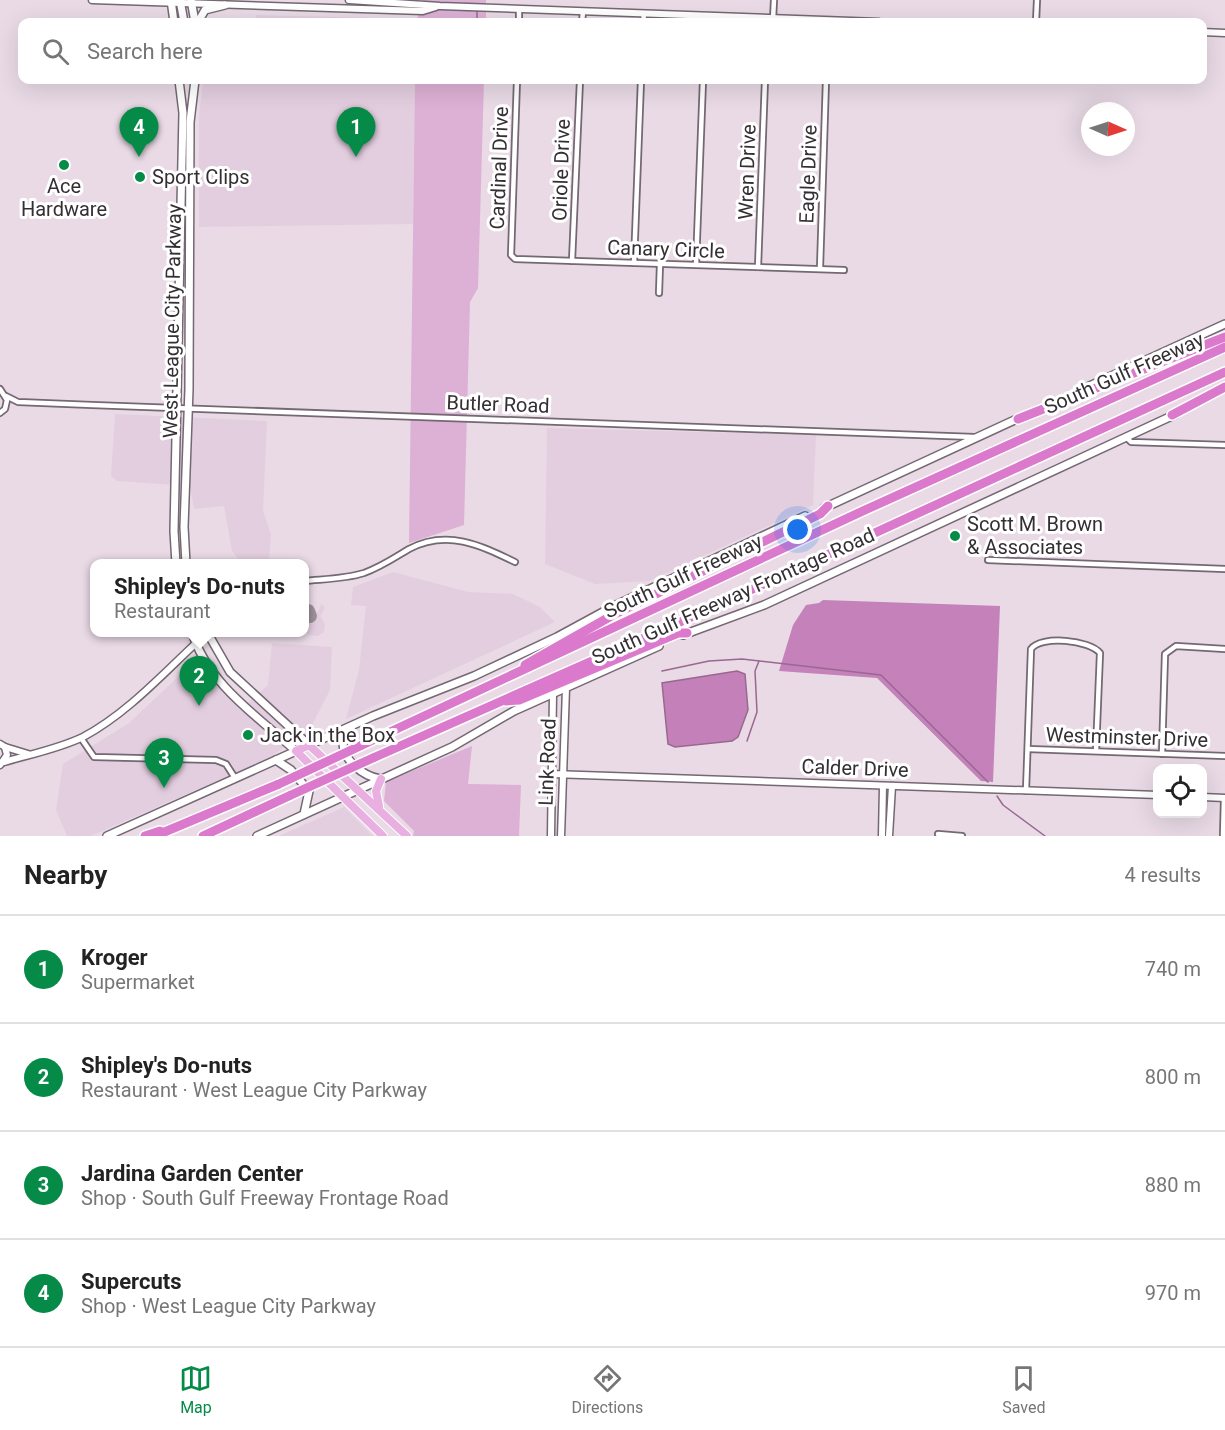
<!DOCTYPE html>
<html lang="en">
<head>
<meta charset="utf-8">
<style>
	body { margin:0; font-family:Roboto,sans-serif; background:#f6f6f6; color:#222 }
	.controls { position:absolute; right:18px; bottom:18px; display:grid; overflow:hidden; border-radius:12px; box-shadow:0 6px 24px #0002 }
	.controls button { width:54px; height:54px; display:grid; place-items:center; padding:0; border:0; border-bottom:2px solid #e0e0e0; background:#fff; color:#222; font:30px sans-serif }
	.compass { position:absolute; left:1081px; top:102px; width:54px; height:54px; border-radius:50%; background:#fff; box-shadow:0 6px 24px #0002; rotate:93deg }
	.you { position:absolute; left:798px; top:530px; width:21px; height:21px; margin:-15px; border:4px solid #fff; border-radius:50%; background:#1a73e8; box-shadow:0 0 0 9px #1a73e833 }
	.badge { display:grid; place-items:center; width:39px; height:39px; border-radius:50%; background:#058b47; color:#fff; font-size:20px; font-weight:700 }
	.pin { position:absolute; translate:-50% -50px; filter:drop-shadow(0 2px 3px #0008) }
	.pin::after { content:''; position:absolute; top:32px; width:21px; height:18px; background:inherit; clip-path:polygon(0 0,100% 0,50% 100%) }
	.popup { position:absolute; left:90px; top:559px; width:219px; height:78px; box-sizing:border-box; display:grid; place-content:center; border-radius:12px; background:#fff; filter:drop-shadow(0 2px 4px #0005); font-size:20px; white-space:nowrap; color:#767676 }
	.popup b { font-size:22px; color:#222 }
	.popup::after { content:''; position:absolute; left:50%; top:100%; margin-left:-12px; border:12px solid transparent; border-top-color:#fff }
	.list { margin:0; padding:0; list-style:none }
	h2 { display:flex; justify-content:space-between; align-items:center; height:78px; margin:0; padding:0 24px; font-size:26px }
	h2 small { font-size:20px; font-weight:400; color:#767676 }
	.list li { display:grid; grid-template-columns:39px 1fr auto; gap:18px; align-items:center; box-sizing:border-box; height:108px; padding:0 24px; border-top:2px solid #e0e0e0 }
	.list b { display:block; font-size:22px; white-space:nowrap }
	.list p { margin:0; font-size:20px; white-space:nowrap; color:#767676 }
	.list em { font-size:20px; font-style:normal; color:#767676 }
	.icon { flex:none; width:33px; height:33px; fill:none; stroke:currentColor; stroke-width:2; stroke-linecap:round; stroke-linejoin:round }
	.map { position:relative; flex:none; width:1225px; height:836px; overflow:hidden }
	.search { position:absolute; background:#fff; box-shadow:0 6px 24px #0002; left:18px; right:18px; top:18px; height:66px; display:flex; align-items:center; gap:15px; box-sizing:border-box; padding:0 21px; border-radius:12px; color:#767676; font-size:22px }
	.sheet { height:510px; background:#fff }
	nav { display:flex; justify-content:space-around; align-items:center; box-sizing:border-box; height:84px; border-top:2px solid #e0e0e0; background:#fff; font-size:16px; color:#767676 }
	nav a { display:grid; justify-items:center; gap:3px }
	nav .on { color:#058b47 }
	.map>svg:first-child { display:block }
</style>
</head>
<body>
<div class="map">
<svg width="1225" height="836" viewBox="0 0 1225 836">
	<rect width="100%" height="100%" fill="#e9dae6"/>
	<g fill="#e3cedf">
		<polygon points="256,15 416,19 416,22 256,22"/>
		<polygon points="203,80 415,80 413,224 199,227 199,116"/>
		<polygon points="115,414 267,421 263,511 271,534 269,563 241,563 232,551 224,506 194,509 190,486 117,481 111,476"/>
		<polygon points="547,428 816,435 813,505 649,581 595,584 545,564"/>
		<polygon points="393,572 468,592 513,594 540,607 555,622 346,719 359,670 366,606 351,605 353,587"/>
		<polygon points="308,604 312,615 317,614 321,604 325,607 321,616 325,625 324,632 318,636 309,635 304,631 304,622 308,616 304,606"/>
		<polygon points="272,643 332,647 330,690 312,725 271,757 91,836 67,836 56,810 63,764 129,723 194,662 240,710 268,685"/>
		<polygon points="344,807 373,836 279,836"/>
	</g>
	<g fill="#ddb0d5">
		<polygon points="423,0 486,0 486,22 416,22"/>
		<polygon points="415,80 484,80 478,288 470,302 464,525 409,543"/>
		<polygon points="472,746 468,784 521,785 519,836 413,836 414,831 384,801 386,782"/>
	</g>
	<polygon fill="#c481ba" points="823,600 1000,606 993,782 981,781 877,678 779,671 793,625 806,605 819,603"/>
	<polygon fill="#c480b9" stroke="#996891" stroke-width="1.5" points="737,671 745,674 748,710 738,737 732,741 675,747 668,744 662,683"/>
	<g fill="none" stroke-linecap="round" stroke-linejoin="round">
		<g stroke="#996891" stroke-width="1.5">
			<polyline points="477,22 477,8"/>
			<polyline points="662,671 709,661 742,659 881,675 988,782"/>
			<polyline points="747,741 757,712 755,671 759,661"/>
			<polyline points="997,796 1003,805 1045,836"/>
		</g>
		<polyline stroke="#9e929b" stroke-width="14" points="308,611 310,616"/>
		<g stroke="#746872" stroke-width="8">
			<g id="minor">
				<polyline points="773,19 774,0"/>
				<polyline points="519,22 519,9"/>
				<polyline points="582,22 583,12"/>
				<polyline points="643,22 644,14"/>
				<polyline points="705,22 705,16"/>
				<polyline points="1036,22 1037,0"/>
				<polyline points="517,80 511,255 515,259 844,270"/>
				<polyline points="572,261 580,80"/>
				<polyline points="634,263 641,80"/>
				<polyline points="696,265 703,80"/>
				<polyline points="758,267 765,80"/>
				<polyline points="820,268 826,80"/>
				<polyline points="659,293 660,264"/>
				<polyline points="0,389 7,400 5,409 0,413"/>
				<polyline points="6,396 18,402 92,405 974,437"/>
				<polyline points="1126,437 1131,442 1225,445"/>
				<polyline points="988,560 1225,569"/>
				<path d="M304 581C324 579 345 579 364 573 381 567 394 558 409 549 447 529 480 545 515 562"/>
				<polyline points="81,738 94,757 216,760 226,764 235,778"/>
				<polyline points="1028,749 1225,756"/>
				<polyline points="1162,754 1165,654 1176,646 1225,649"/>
				<path d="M1026 791 1031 649C1041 635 1090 640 1100 653L1096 751"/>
				<polyline points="938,834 962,836"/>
				<polyline points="1223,836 1224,798"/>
			</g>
		</g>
		<g stroke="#746872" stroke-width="9">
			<g id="tertiary">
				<polyline points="92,0 423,11 436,7"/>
				<polyline points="349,0 440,6 879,22"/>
				<polyline points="1202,32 1225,33"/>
				<polyline points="0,744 5,747 7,755 0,765"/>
				<polyline points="5,747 28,754"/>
				<path d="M4 762C31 754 58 749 83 737 130 712 168 668 207 633"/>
				<polyline points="552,774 1158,795"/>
				<polyline points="1202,797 1225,798"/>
				<polyline points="551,836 553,694"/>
				<polyline points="561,836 566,688"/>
				<polyline points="882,836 883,786"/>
				<polyline points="889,836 892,786"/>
			</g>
		</g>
		<g stroke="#746872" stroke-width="10">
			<g id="secondary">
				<polyline points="171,0 174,22"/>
				<polyline points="180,0 184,22"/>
				<polyline points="191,0 195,22"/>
				<polyline points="198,22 205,10 225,5"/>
				<polyline points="1083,389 1225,324"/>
				<polyline points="824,508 1021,417"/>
				<polyline points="176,564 174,531 183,113 179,80"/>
				<polyline points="186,564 184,527 189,389 190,122 195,80"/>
				<polyline points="207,632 230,672 309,745 373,716 474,676 557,637 614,606 805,516"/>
				<polyline points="683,635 764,605 1176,414"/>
				<path d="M352 726 343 741C342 760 363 776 380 779"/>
				<polyline points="276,760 291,770 309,791 304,814"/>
				<path d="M107 836 296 751C258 717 207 683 192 632"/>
				<polyline points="257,836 452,747 514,711 659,646"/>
			</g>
		</g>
		<g stroke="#fff" stroke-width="10">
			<g id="primary">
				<polyline points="379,806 376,791 381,779"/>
				<polyline points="383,836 296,751 309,745 407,836"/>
			</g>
		</g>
		<g stroke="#fff" stroke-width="12">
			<g id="motorway">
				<polyline points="1172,415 1225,387"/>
				<polyline points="1018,419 1225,337"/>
				<polyline points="525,665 613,615 820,514 828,506"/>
				<polyline points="506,701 519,700 678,633 687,633"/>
				<polyline points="360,746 865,510 1225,347"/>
				<polyline points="373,758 705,611 1225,372"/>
				<polyline points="145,836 160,831"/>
				<polyline points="155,836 279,784"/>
				<polyline points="203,836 291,795"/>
			</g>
		</g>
		<use href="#minor" stroke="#fff" stroke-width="4.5"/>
		<use href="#tertiary" stroke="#fff" stroke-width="6"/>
		<use href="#secondary" stroke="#fff" stroke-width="7"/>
		<use href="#primary" stroke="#e9afe1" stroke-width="8"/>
		<use href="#motorway" stroke="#db7acd" stroke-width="9"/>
		<g stroke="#fff" stroke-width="12" stroke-linecap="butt">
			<g id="motorway-bridge">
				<polyline points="279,784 360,746"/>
				<polyline points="291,795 373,758"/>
			</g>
		</g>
		<use href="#motorway-bridge" stroke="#db7acd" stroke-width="9"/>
	</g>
	<g fill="#058b47" stroke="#fff" stroke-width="2">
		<circle cx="64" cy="165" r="6"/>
		<circle cx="140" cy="177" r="6"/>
		<circle cx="955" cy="536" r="6"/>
		<circle cx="248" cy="735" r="6"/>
	</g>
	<g text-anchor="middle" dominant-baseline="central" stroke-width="6" stroke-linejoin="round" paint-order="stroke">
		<g font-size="20" fill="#342f33" stroke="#fff">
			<text transform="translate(499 168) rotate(-88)">Cardinal Drive</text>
			<text transform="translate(561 170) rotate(-88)">Oriole Drive</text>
			<text transform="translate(747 172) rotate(-88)">Wren Drive</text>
			<text transform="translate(808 174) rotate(-88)">Eagle Drive</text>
			<text transform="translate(666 249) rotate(2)">Canary Circle</text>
			<text transform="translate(172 321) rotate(-89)">West League City Parkway</text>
			<text transform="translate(1124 373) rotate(-24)">South Gulf Freeway</text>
			<text transform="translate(498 404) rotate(2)">Butler Road</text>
			<text transform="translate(683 576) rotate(-25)">South Gulf Freeway</text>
			<text transform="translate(733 596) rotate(-24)">South Gulf Freeway Frontage Road</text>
			<text transform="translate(1127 737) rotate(2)">Westminster Drive</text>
			<text transform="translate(547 762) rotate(-88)">Link Road</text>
			<text transform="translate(855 768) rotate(2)">Calder Drive</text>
		</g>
		<g font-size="20" fill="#342f33" stroke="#fff" text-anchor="start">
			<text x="152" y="177">Sport Clips</text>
			<text x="64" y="186" text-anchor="middle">Ace<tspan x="64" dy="23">Hardware</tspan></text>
			<text x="967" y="524">Scott M. Brown<tspan x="967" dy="23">&amp; Associates</tspan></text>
			<text x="260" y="735">Jack in the Box</text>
		</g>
	</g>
</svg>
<div class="controls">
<button><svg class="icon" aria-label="locate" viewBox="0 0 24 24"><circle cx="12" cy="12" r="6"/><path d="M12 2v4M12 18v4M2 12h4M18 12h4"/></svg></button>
</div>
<svg class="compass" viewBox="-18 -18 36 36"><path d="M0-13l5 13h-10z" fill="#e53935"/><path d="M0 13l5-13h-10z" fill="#767676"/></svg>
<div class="you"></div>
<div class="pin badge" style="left:356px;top:157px">1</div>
<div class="pin badge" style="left:199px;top:706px">2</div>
<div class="popup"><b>Shipley's Do-nuts</b>Restaurant</div>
<div class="pin badge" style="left:164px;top:788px">3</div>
<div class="pin badge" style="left:139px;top:157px">4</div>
<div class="search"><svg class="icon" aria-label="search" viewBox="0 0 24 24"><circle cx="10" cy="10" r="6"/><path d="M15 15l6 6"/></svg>Search here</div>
</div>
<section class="sheet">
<h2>Nearby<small>4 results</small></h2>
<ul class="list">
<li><span class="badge">1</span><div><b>Kroger</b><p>Supermarket</p></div><em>740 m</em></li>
<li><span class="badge">2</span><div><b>Shipley's Do-nuts</b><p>Restaurant · West League City Parkway</p></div><em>800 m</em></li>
<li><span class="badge">3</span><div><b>Jardina Garden Center</b><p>Shop · South Gulf Freeway Frontage Road</p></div><em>880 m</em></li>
<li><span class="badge">4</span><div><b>Supercuts</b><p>Shop · West League City Parkway</p></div><em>970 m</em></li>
</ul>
</section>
<nav>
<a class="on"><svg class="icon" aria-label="map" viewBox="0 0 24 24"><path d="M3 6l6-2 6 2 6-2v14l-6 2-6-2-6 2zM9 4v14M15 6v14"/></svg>Map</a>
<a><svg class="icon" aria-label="directions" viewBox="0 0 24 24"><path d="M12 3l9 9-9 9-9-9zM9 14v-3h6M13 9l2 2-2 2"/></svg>Directions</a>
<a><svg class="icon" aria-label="saved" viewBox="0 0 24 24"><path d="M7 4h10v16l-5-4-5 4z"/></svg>Saved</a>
</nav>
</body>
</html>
